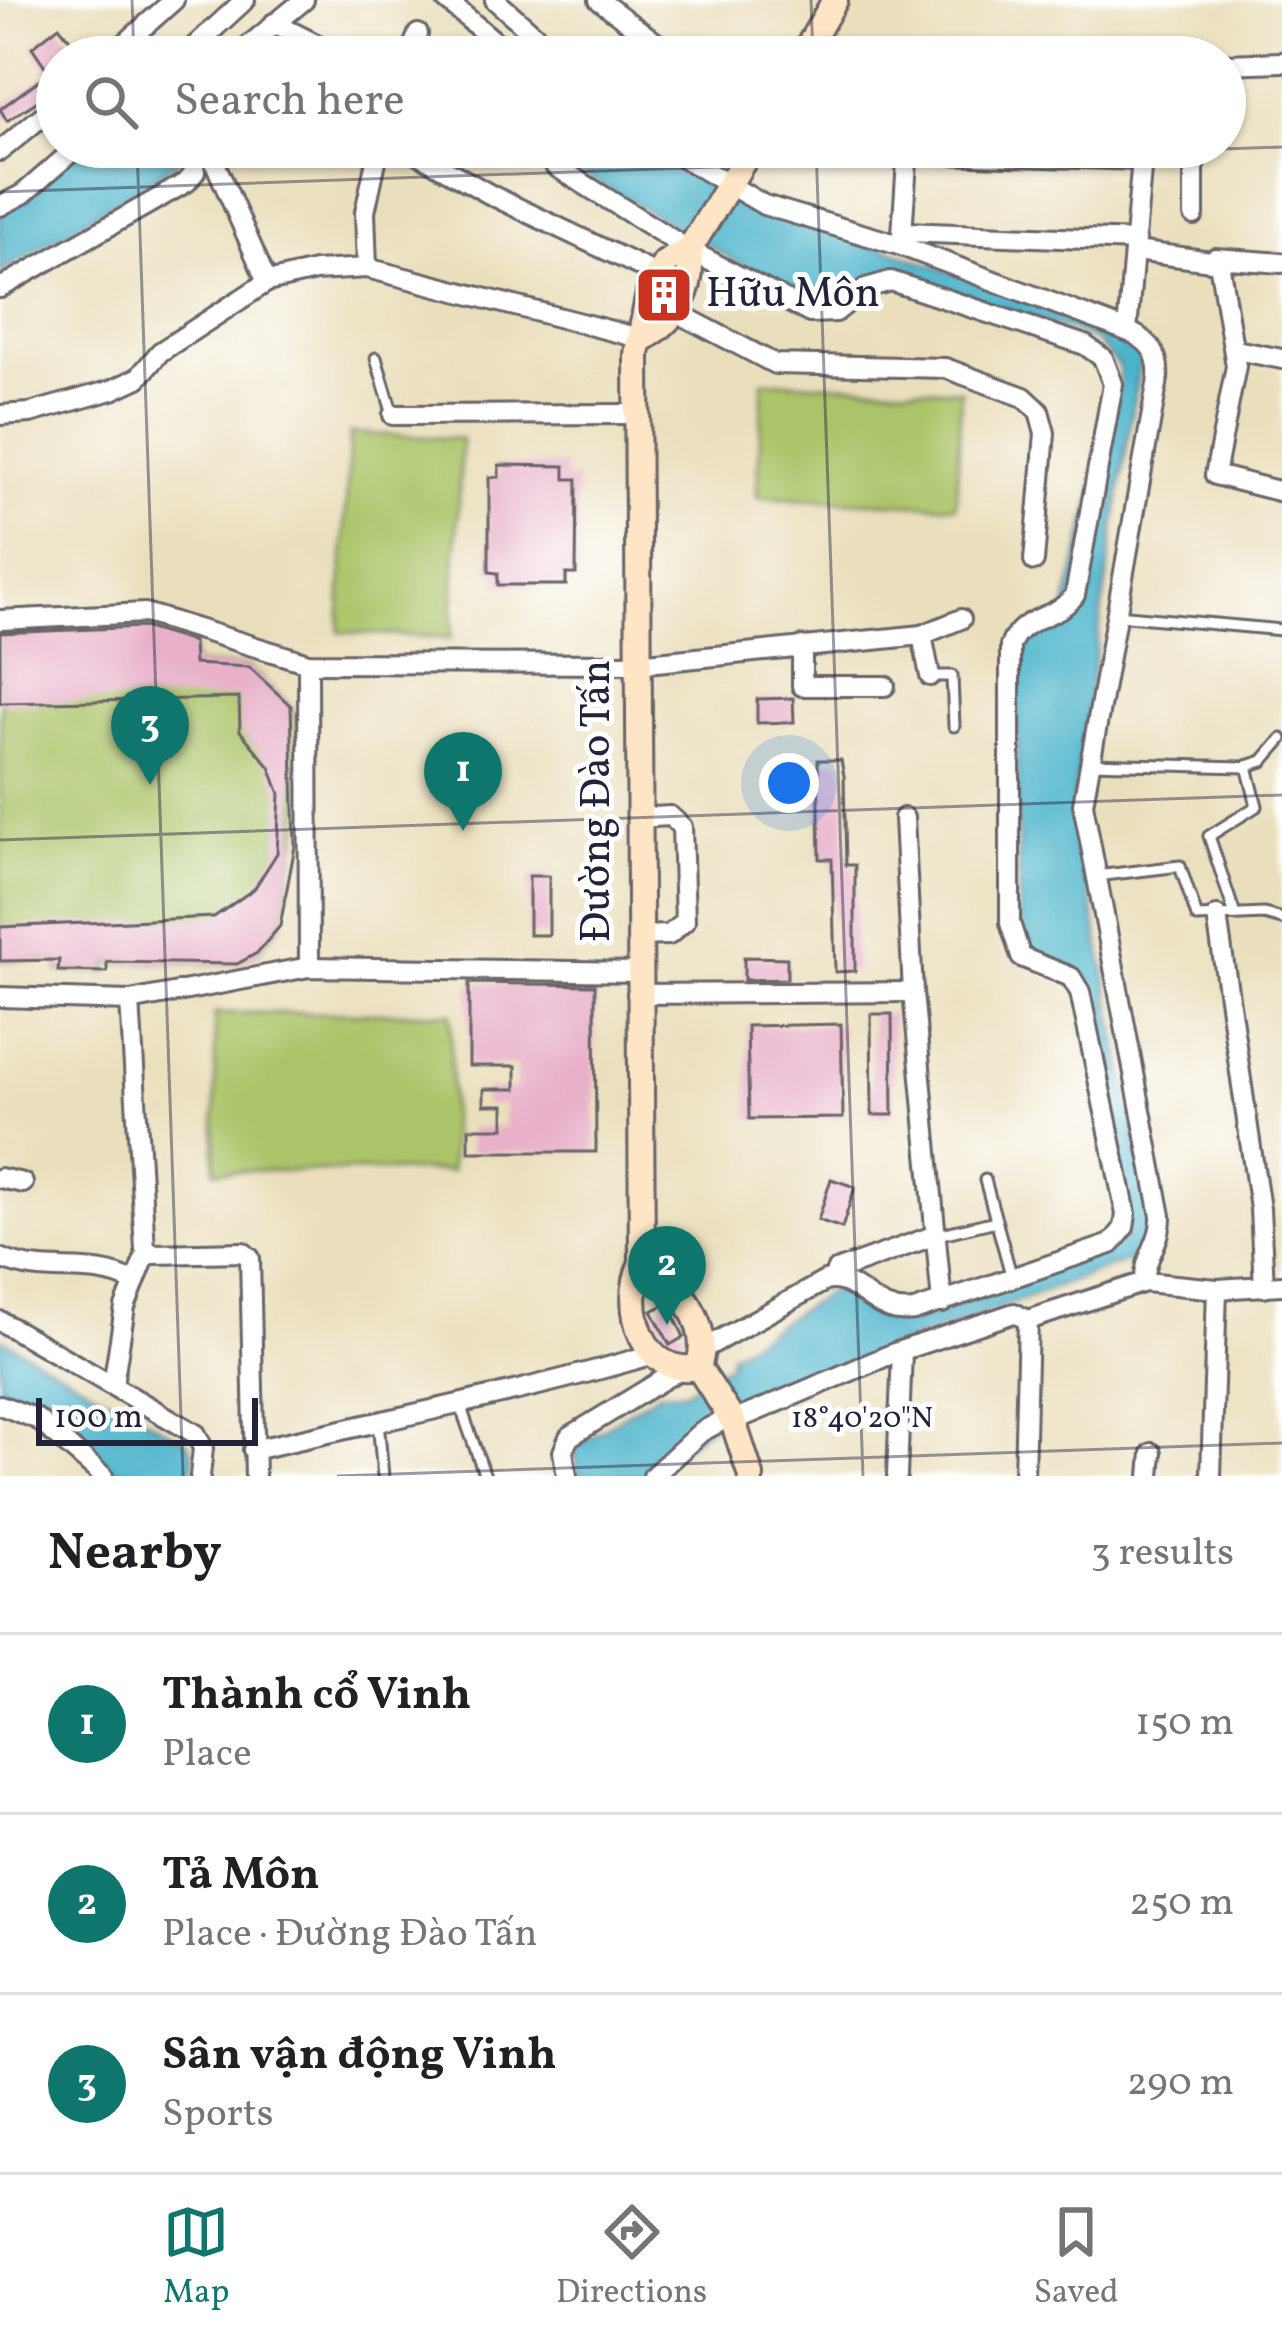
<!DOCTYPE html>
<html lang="en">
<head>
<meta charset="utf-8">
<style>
	body { margin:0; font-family:Vollkorn,serif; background:#f2f2f2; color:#202124 }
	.scale { position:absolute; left:36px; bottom:30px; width:222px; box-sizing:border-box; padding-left:12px; border:6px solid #22223b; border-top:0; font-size:33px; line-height:42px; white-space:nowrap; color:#22223b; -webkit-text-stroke:9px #fff; paint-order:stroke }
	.you { position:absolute; left:789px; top:783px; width:42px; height:42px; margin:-30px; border:9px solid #fff; border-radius:50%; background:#1a73e8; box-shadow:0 0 0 18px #1a73e833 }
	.badge { display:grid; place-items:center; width:78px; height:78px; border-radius:50%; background:#0f766e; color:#fff; font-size:39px; font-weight:700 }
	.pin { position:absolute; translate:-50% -99px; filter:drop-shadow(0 3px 6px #0008) }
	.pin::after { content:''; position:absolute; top:63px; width:42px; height:36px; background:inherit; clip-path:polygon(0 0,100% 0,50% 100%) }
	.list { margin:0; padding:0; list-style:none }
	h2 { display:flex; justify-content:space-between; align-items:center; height:156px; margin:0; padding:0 48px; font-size:51px }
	h2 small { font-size:39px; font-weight:400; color:#757577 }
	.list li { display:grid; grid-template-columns:78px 1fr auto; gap:36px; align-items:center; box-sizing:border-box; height:180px; padding:0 48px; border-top:3px solid #e0e0e0 }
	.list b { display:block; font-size:45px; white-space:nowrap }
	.list p { margin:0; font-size:39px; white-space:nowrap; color:#757577 }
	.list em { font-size:39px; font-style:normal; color:#757577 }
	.icon { flex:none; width:66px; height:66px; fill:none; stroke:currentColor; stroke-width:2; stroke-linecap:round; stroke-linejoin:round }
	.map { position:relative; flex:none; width:1282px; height:1476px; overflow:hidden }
	.search { position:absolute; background:#fff; box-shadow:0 3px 9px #0004; left:36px; right:36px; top:36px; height:132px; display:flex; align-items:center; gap:30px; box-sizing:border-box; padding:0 42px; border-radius:66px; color:#757577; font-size:45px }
	.sheet { height:696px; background:#fff }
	nav { display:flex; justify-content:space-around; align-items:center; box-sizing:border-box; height:168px; border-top:3px solid #e0e0e0; background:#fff; font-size:33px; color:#757577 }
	nav a { display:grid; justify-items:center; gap:6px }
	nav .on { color:#0f766e }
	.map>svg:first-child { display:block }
</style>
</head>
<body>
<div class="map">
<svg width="1282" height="1476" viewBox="0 0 1282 1476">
	<rect width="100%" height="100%" fill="#fff"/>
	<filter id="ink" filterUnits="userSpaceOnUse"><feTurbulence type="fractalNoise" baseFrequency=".00833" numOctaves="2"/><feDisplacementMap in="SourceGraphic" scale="24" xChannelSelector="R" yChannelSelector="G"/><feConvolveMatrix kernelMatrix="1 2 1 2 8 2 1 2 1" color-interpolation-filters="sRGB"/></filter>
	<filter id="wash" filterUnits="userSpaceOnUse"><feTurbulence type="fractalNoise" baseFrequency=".004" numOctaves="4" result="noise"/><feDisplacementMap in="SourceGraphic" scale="48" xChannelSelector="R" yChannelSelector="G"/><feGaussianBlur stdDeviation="2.7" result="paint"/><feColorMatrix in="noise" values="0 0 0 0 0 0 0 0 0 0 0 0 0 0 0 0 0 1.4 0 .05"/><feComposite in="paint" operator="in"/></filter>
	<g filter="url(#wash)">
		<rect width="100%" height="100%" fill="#eadfbc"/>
		<g fill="#acc469" stroke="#677352" stroke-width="3">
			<polygon points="763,381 961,390 956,506 757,497"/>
			<polygon points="350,433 462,439 451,638 339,632"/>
			<polygon points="143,624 171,627 192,639 194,664 249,667 291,706 299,724 299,824 280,926 257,953 237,964 108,962 107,972 58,971 58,960 0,961 0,629"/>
			<rect x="215" y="1013" width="236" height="158"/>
		</g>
		<g fill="#4cb4cb" stroke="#376b83" stroke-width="3">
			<polygon points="85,147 180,147 181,160 0,273 0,210"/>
			<path d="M556 147H661L733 201 896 252 1136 341 1141 352 1073 802 1154 1236 1143 1255 738 1404 647 1476H578L575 1448 658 1392H683L729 1364 730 1354 831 1291C863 1290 875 1325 916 1321L1124 1241 1088 990 1073 969 1026 950 1019 929 1016 651 1019 639 1064 615 1120 384 1119 367 1096 341 1078 333 897 273 859 281 834 304 809 303 567 165Z"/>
			<polygon points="0,1338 187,1442 193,1454 192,1476 113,1476 35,1411 0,1400"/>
		</g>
		<g id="blocks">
			<g fill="#e8b1c9">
				<polygon points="59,26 84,57 57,57 57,84 32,47"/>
				<polygon points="43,77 53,91 7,121 0,109"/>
				<polygon points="499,465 565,466 565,479 577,479 576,574 566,574 566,585 498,585 498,573 489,572 489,477 499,477"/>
				<polygon points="143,627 193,642 194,664 249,667 291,706 295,846 280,926 257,953 237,964 107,962 107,972 58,971 59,960 0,961 0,927 214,917 254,889 277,853 280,794 270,767 240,731 239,698 0,703 0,633"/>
				<polygon points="793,698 794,722 757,723 757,699"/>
				<polygon points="818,760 841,760 844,776 846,865 855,865 855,971 835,972 832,859 820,859"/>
				<rect x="529" y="876" width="20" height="59"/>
				<polygon points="744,957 787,958 787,979 744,980"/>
				<polygon points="469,983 595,985 596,1152 469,1152 469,1128 504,1128 504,1105 484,1105 484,1089 516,1089 516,1066 469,1066"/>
				<polygon points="871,1014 892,1014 893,1115 872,1115"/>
				<polygon points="841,1024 843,1118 749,1119 747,1026"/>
				<polygon points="831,1179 855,1187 842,1228 818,1220"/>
				<polygon points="668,1303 684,1337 670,1345 652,1311"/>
			</g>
		</g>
	</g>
	<g filter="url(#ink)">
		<use href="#blocks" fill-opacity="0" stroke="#686468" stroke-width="3"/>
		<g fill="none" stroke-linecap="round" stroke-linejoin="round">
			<g stroke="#686468" stroke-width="15">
				<g id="lane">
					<polyline points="376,358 393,415"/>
					<polyline points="1116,615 1282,630"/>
					<polyline points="930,676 952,676 954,726"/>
					<polyline points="1089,763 1244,767 1263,761 1282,739"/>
					<polyline points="1096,876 1180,866 1197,917 1264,914 1282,919"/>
					<polyline points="1235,915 1209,836 1257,806 1247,766"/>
					<polyline points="985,1180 1012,1278"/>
					<polyline points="937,1235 996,1221"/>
					<polyline points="459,1402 485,1476"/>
					<polyline points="378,1421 383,1476"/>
				</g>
			</g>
			<g stroke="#686468" stroke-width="24">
				<g id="street">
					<polyline points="446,0 513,57"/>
					<polyline points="495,0 560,57"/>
					<polyline points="599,0 675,57"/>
					<polyline points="274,23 342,57"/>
					<polyline points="110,57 174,0"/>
					<polyline points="183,57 245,0"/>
					<polyline points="235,57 304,0"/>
					<polyline points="409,57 418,34"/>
					<polyline points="1225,64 1282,62"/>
					<polyline points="208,147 267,282"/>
					<polyline points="406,147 491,195 658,275"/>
					<path d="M548 147 555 166 689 250 810 313 836 312 866 288 891 281 1085 345 1103 358 1113 384 1075 595C1057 620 1022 614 1010 646V923L1021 957 1071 977 1080 992 1126 1214 1124 1228 1111 1244 914 1311C872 1317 857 1273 825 1281L705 1348"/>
					<path d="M665 147 764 205 899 245 1127 331C1150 340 1160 354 1158 379L1083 804 1161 1216C1162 1242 1143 1258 1145 1282"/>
					<polyline points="0,151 57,104"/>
					<polyline points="908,153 1142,160"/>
					<polyline points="0,206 23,194 77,147"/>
					<polyline points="1194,215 1194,147"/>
					<polyline points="902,234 908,147"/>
					<polyline points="899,245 906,232 1136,241"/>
					<polyline points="1135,251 1219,262 1236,366 1215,475 1282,492"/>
					<polyline points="1215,258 1282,263"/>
					<polyline points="367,268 365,212 379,147"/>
					<polyline points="0,288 187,182 195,172 191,147"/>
					<polyline points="676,312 775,364 945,368 1024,397 1039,411 1045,433 1034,561"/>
					<polyline points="1127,331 1143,147"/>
					<polyline points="1236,350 1282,359"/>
					<polyline points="0,415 30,413 112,390 138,378 160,352 267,282 315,271 367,268 643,339"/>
					<polyline points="393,415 635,414"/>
					<polyline points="0,620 145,613 308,663 637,664 922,635 961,619"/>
					<polyline points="922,635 930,676"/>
					<polyline points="802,646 802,686 885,686"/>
					<polyline points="308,663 309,967"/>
					<polyline points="904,818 913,992 942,1303"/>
					<polyline points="1217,916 1260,1209 1264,1287"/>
					<polyline points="637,936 669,935 685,921 682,827 670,816 637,818"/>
					<polyline points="637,994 913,992"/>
					<polyline points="0,997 130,1001 309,967 637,972"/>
					<polyline points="130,1001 145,1249 154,1254 243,1252 250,1258 255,1476"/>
					<polyline points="0,1178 23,1183"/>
					<path d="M0 1258C48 1279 88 1259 133 1282"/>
					<polyline points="834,1279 836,1271 933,1236"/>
					<polyline points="0,1321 196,1434 203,1448 200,1476"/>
					<polyline points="113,1385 125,1307 147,1252"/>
					<polyline points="0,1405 37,1419 103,1476"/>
					<polyline points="733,1421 894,1353 1014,1313 1028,1320 1145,1282 1217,1289 1282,1285"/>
					<path d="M253 1450C387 1419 521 1393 654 1354"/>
					<polyline points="567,1476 563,1452 569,1437 677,1371"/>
					<polyline points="653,1476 701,1432 729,1417"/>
					<polyline points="897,1476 902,1351"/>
					<polyline points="1024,1476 1028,1320"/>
					<polyline points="1150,1476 1152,1453"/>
					<polyline points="1211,1476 1217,1289"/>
				</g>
			</g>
			<g stroke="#686468" stroke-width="30">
				<g id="secondary">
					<polyline points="802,57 835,0"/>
					<path d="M643 339C677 319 695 290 689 250"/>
					<path d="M642 1263C680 1280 713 1327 698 1367"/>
					<path d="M698 1367C643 1378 621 1306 642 1263L637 354 650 288 665 263 689 250 752 147"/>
					<polyline points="698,1367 733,1421 751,1476"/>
				</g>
			</g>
			<use href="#lane" stroke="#fff" stroke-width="9"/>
			<use href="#street" stroke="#fff" stroke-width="18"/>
			<use href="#secondary" stroke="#fee5c5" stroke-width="24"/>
		</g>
	</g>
	<path fill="none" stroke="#22223b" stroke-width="3" stroke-opacity="0.45" d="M132 0 134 57M811 0 813 57M137 147 183 1476M816 147 863 1476M0 192 1282 147M0 840 1282 795M337 1476 1282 1443"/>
	<defs>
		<g id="building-square" transform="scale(3)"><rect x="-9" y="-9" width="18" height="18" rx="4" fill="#c8321e" stroke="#fff"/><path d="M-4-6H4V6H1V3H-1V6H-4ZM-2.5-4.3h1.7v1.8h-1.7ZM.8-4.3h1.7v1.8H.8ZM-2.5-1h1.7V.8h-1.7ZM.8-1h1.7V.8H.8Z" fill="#fff"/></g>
	</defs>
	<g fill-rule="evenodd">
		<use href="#building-square" x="664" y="295"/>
	</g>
	<g text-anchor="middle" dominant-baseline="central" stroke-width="10" stroke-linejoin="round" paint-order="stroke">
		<g font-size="42" fill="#22223b" stroke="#fff" text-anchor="start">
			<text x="706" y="295">Hữu Môn</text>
		</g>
		<g font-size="42" fill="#22223b" stroke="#fff">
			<text transform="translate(598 801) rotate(-90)">Đường Đào Tấn</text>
		</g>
	</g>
	<g font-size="30" text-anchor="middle" fill="#22223b" stroke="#fff" stroke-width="10" stroke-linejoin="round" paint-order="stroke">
		<text x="862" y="1427">18°40'20"N</text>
	</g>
</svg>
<div class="scale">100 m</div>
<div class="you"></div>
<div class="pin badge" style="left:463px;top:831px">1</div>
<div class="pin badge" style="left:667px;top:1325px">2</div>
<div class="pin badge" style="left:150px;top:785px">3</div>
<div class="search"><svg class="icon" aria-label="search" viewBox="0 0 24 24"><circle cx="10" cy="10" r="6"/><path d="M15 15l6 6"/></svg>Search here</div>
</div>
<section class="sheet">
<h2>Nearby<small>3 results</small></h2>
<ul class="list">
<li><span class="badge">1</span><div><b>Thành cổ Vinh</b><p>Place</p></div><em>150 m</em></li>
<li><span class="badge">2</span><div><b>Tả Môn</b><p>Place · Đường Đào Tấn</p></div><em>250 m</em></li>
<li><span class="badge">3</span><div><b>Sân vận động Vinh</b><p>Sports</p></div><em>290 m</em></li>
</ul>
</section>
<nav>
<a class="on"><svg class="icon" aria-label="map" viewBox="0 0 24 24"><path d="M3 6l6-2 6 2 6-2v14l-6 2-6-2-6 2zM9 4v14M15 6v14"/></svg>Map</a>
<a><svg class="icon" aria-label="directions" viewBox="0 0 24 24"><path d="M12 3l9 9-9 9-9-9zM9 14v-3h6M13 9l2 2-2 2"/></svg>Directions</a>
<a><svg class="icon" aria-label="saved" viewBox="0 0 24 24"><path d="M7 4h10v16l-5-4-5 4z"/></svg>Saved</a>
</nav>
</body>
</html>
